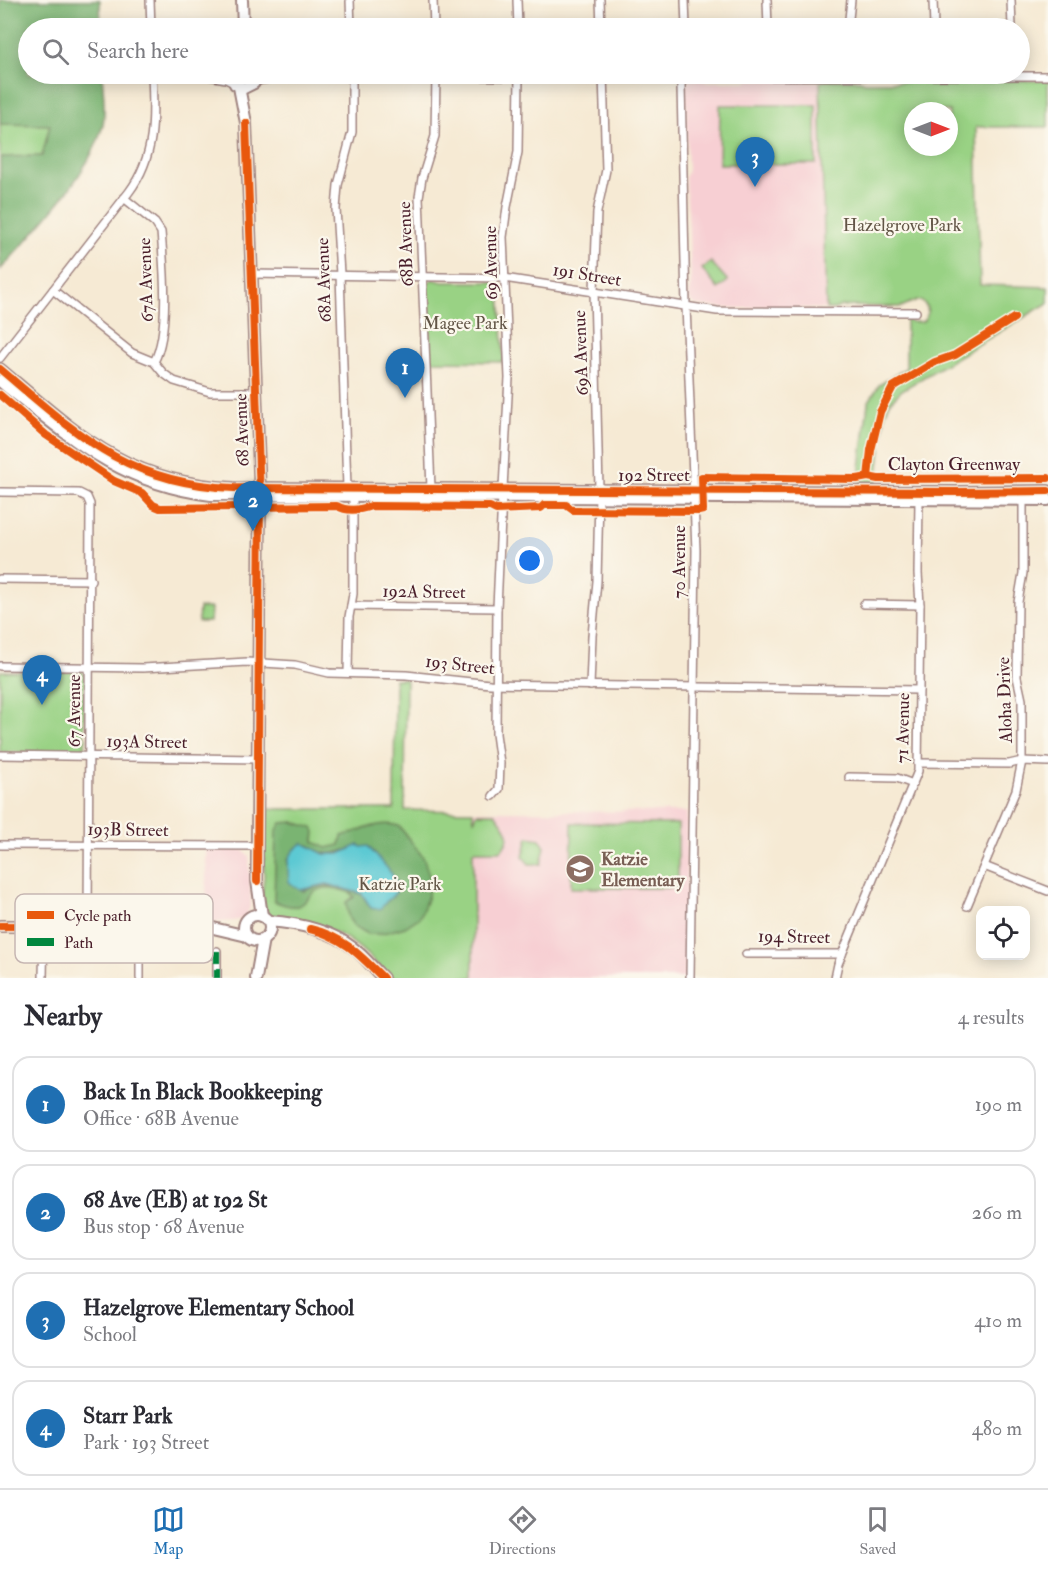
<!DOCTYPE html>
<html lang="en">
<head>
<meta charset="utf-8">
<style>
	body { margin:0; font-family:"IM FELL Double Pica",serif; background:#f2f2f3; color:#2b2b33 }
	.controls { position:absolute; right:18px; bottom:18px; display:grid; overflow:hidden; border-radius:12px; box-shadow:0 3px 15px #0003 }
	.controls button { width:54px; height:54px; display:grid; place-items:center; padding:0; border:0; border-bottom:2px solid #e1e1e2; background:#fff; color:#2b2b33; font:30px sans-serif }
	.compass { position:absolute; left:904px; top:102px; width:54px; height:54px; border-radius:50%; background:#fff; box-shadow:0 3px 15px #0003; rotate:90deg }
	.you { position:absolute; left:530px; top:561px; width:21px; height:21px; margin:-15px; border:4px solid #fff; border-radius:50%; background:#1a73e8; box-shadow:0 0 0 9px #1a73e833 }
	.badge { display:grid; place-items:center; width:39px; height:39px; border-radius:50%; background:#1f6fb2; color:#fff; font-size:20px; font-weight:700 }
	.pin { position:absolute; translate:-50% -50px; filter:drop-shadow(0 2px 3px #0008) }
	.pin::after { content:''; position:absolute; top:32px; width:21px; height:18px; background:inherit; clip-path:polygon(0 0,100% 0,50% 100%) }
	.list { margin:0; padding:0; list-style:none }
	h2 { display:flex; justify-content:space-between; align-items:center; height:78px; margin:0; padding:0 24px; font-size:26px }
	h2 small { font-size:20px; font-weight:400; color:#7c7c81 }
	.list li { display:grid; grid-template-columns:39px 1fr auto; gap:18px; align-items:center; box-sizing:border-box; height:96px; margin:0 12px 12px; padding:0 12px; border:2px solid #e1e1e2; border-radius:18px }
	.list b { display:block; font-size:22px; white-space:nowrap }
	.list p { margin:0; font-size:20px; white-space:nowrap; color:#7c7c81 }
	.list em { font-size:20px; font-style:normal; color:#7c7c81 }
	.icon { flex:none; width:33px; height:33px; fill:none; stroke:currentColor; stroke-width:2; stroke-linecap:round; stroke-linejoin:round }
	.map { position:relative; flex:none; width:1048px; height:978px; overflow:hidden }
	.search { position:absolute; background:#fff; box-shadow:0 3px 15px #0003; left:18px; right:18px; top:18px; height:66px; display:flex; align-items:center; gap:15px; box-sizing:border-box; padding:0 21px; border-radius:33px; color:#7c7c81; font-size:22px }
	.sheet { height:510px; background:#fff }
	nav { display:flex; justify-content:space-around; align-items:center; box-sizing:border-box; height:84px; border-top:2px solid #e1e1e2; background:#fff; font-size:16px; color:#7c7c81 }
	nav a { display:grid; justify-items:center; gap:3px }
	nav .on { color:#1f6fb2 }
	.map>svg:first-child { display:block }
</style>
</head>
<body>
<div class="map">
<svg width="1048" height="978" viewBox="0 0 1048 978">
	<rect width="100%" height="100%" fill="#fbf7ec"/>
	<filter id="ink" filterUnits="userSpaceOnUse"><feTurbulence type="fractalNoise" baseFrequency=".0167" numOctaves="2"/><feDisplacementMap in="SourceGraphic" scale="12" xChannelSelector="R" yChannelSelector="G"/><feConvolveMatrix kernelMatrix="1 2 1 2 8 2 1 2 1" color-interpolation-filters="sRGB"/></filter>
	<filter id="wash" filterUnits="userSpaceOnUse"><feTurbulence type="fractalNoise" baseFrequency=".008" numOctaves="4" result="noise"/><feDisplacementMap in="SourceGraphic" scale="24" xChannelSelector="R" yChannelSelector="G"/><feGaussianBlur stdDeviation="1.35" result="paint"/><feColorMatrix in="noise" values="0 0 0 0 0 0 0 0 0 0 0 0 0 0 0 0 0 1.4 0 .05"/><feComposite in="paint" operator="in"/></filter>
	<g filter="url(#wash)">
		<rect width="100%" height="100%" fill="#f6ead4"/>
		<g fill="#f7cfd3">
			<polygon points="690,80 699,80 706,82 746,82 751,80 820,82 826,309 762,306 755,308 722,308 696,305 690,300 689,290 691,284 688,210 685,178 688,170 686,98 684,89"/>
			<polygon points="473,811 687,812 686,978 473,978"/>
			<polygon points="206,849 243,850 249,856 251,904 247,914 241,919 233,921 210,922 211,912 206,891"/>
		</g>
		<g fill="#99d284" stroke="#727858" stroke-width="1.5" fill-rule="evenodd">
			<path d="M828 80H860L865 82H913L917 80H953L957 82H993L997 80 1048 81V127H976L980 285 1048 287V303L902 390 890 402 885 414 877 484H858L868 403 879 385 906 368V317L911 322H922C931 314 929 303 917 300L901 307 841 306 835 309H826L820 82ZM913 111H949V147H913Z"/>
			<polygon points="720,105 816,105 816,164 719,164"/>
			<polygon points="0,124 50,124 43,156 0,157"/>
			<polygon points="711,262 728,281 718,289 702,269"/>
			<path d="M433 279 443 282H497L500 289 504 362 431 361C429 354 426 352 430 344L428 297 425 292 427 283Z"/>
			<polygon points="199,608 211,608 210,622 198,622"/>
			<path d="M74 670 81 671C87 676 88 682 84 688V735L86 738 84 750 78 753 0 752V671L68 672Z"/>
			<path d="M395 679H406L405 810 473 811 474 821 477 813H495C506 829 515 834 501 851H473V978H390C345 930 335 927 270 918L265 910 262 893 264 878 265 809H394Z"/>
			<polygon points="572,823 678,824 678,888 571,888"/>
			<polygon points="528,837 540,839 545,847 541,864 529,864 523,857"/>
		</g>
		<g fill="#7ab472" stroke="#626a4e" stroke-width="1.5" fill-rule="evenodd">
			<path d="M0 0H100L101 28H28V74H102C103 89 106 109 103 124 92 173 33 233 0 270V157L42 156 50 125 0 124Z"/>
			<path d="M294 822 313 828 315 832 314 842 327 848 340 845 342 836C360 831 380 820 399 826L423 857 429 875 428 896 420 917 405 927 380 934H368L354 926 349 919 346 902 354 897 351 893C344 891 335 887 328 888 299 889 315 918 274 901L276 832 281 823ZM309 845C334 867 352 837 374 852L397 882C398 899 384 903 371 908L362 894C356 894 354 891 348 889 329 884 322 885 303 891L288 866V859L297 847Z"/>
		</g>
		<path fill="#5cc9d3" stroke="#53747f" stroke-width="1.5" d="M303 843 324 854H339L359 845 361 847 368 846C375 856 403 879 396 892 393 897 390 898 386 902 381 909 381 910 371 908L362 894 327 884 300 890 289 882C287 863 286 854 303 843Z"/>
	</g>
	<g filter="url(#ink)">
		<g fill="none" stroke-linecap="round" stroke-linejoin="round">
			<g stroke="#a08480" stroke-width="10">
				<g id="street">
					<polyline points="150,0 151,28"/>
					<polyline points="350,0 351,28"/>
					<polyline points="433,0 434,28"/>
					<polyline points="517,0 518,28"/>
					<polyline points="600,0 601,28"/>
					<polyline points="685,0 686,28"/>
					<polyline points="767,0 768,28"/>
					<polyline points="933,0 934,28"/>
					<polyline points="1011,0 1012,28"/>
					<polyline points="848,28 851,0"/>
					<polyline points="174,74 201,74"/>
					<polyline points="198,74 226,79 234,83"/>
					<polyline points="281,74 519,77 1048,76"/>
					<polyline points="683,74 681,86 686,306 696,550 690,978"/>
					<polyline points="256,81 286,76"/>
					<path d="M124 198 155 223 161 232C164 267 170 332 154 362"/>
					<polyline points="252,274 504,278 717,311 916,312"/>
					<polyline points="53,290 132,353 154,362 163,373 174,381 210,392 256,392"/>
					<path d="M0 358 129 192C156 156 154 117 152 74"/>
					<polyline points="347,488 340,274 336,209 338,185 352,132 352,74"/>
					<polyline points="431,488 419,197 422,178 435,136 436,74"/>
					<polyline points="503,488 509,378 503,237 507,207 518,152 519,74"/>
					<polyline points="599,489 594,291 597,212 606,170 603,74"/>
					<polyline points="0,492 79,493 87,497 90,504 88,927"/>
					<polyline points="0,579 91,580"/>
					<polyline points="864,604 920,605"/>
					<polyline points="351,606 497,608"/>
					<polyline points="0,666 143,668 247,662 295,665 329,673 406,675 490,684 919,690"/>
					<polyline points="348,673 349,617 353,594 353,495"/>
					<polyline points="590,686 592,636 597,581 599,497"/>
					<polyline points="0,755 258,759"/>
					<polyline points="918,763 1009,764 1022,761 1048,762"/>
					<polyline points="849,777 897,778 913,784"/>
					<polyline points="493,796 499,789 500,763 496,734 497,608 502,496"/>
					<polyline points="0,845 257,846"/>
					<polyline points="984,866 1048,891"/>
					<polyline points="967,906 1016,790 1022,761 1022,700 1017,677 1018,602 1023,573 1023,502"/>
					<polyline points="217,951 217,978"/>
					<polyline points="746,954 842,954"/>
					<polyline points="43,978 44,926"/>
					<polyline points="140,978 140,927"/>
					<polyline points="835,978 838,964 918,771 920,605 918,573 919,499"/>
				</g>
			</g>
			<g stroke="#a08480" stroke-width="14">
				<g id="secondary">
					<polyline points="242,0 243,28"/>
					<polyline points="232,74 235,84 244,88 254,83 257,74"/>
					<polyline points="239,87 246,123 260,496 257,846 257,881 262,916"/>
					<path d="M0 369C77 434 127 484 234 488L956 492 1048 491"/>
					<path d="M0 381C70 437 118 484 211 495L1048 500"/>
					<circle cx="257" cy="928" r="13"/>
					<path d="M268 921C296 923 330 930 353 948 364 956 373 968 383 978"/>
					<polyline points="0,926 209,927 247,936"/>
					<polyline points="256,978 263,939"/>
				</g>
			</g>
			<use href="#street" stroke="#fff" stroke-width="7"/>
			<use href="#secondary" stroke="#fff" stroke-width="10"/>
			<polyline stroke="#00873e" stroke-width="6" stroke-dasharray="12 6" stroke-linecap="butt" points="217,951 217,978"/>
			<g stroke="#fbf7ec" stroke-width="11">
				<g id="cycleway">
					<polyline points="246,123 260,496 257,881"/>
					<path d="M0 369C77 434 127 484 234 488L956 492 1048 491"/>
					<path d="M0 395 46 435 114 481 142 493 153 505 160 508 337 506C348 512 360 510 371 506L490 507 496 510 541 508 544 505H566L573 510 699 511 703 510 702 477 857 479 868 477 878 479 1048 478"/>
					<polyline points="868,477 871,450 880,412 893,387 935,362 955,355 1014,318"/>
					<polyline points="0,926 209,927"/>
					<path d="M310 929C342 936 360 955 383 978"/>
				</g>
			</g>
			<use href="#cycleway" stroke="#e8590c" stroke-width="8"/>
		</g>
	</g>
	<defs>
		<g id="school-disc" transform="scale(1.5)"><circle r="9.5" fill="#8d6e63" stroke="#fbf7ec"/><path d="M0-5L7-2L0 1L-7-2ZM-4 1L0 2.5L4 1V4Q0 6-4 4Z" fill="#fff"/></g>
	</defs>
	<g fill-rule="evenodd">
		<use href="#school-disc" x="580" y="869"/>
	</g>
	<g text-anchor="middle" dominant-baseline="central" stroke-width="4.5" stroke-linejoin="round" paint-order="stroke">
		<g font-size="18" fill="#625546" stroke="#fbf7ec">
			<text x="902" y="225">Hazelgrove Park</text>
			<text x="465" y="323">Magee Park</text>
			<text x="400" y="884">Katzie Park</text>
		</g>
		<g font-size="18" fill="#4a1f2b" stroke="#fbf7ec">
			<text transform="translate(406 244) rotate(-92)">68B Avenue</text>
			<text transform="translate(491 263) rotate(-91)">69 Avenue</text>
			<text transform="translate(587 275) rotate(9)">191 Street</text>
			<text transform="translate(146 280) rotate(-92)">67A Avenue</text>
			<text transform="translate(324 280) rotate(-92)">68A Avenue</text>
			<text transform="translate(581 353) rotate(-92)">69A Avenue</text>
			<text transform="translate(242 430) rotate(-92)">68 Avenue</text>
			<text x="954" y="464">Clayton Greenway</text>
			<text x="654" y="475">192 Street</text>
			<text transform="translate(679 562) rotate(-90)">70 Avenue</text>
			<text transform="translate(424 592) rotate(1)">192A Street</text>
			<text transform="translate(460 665) rotate(6)">193 Street</text>
			<text transform="translate(1005 700) rotate(-92)">Aloha Drive</text>
			<text transform="translate(74 711) rotate(-90)">67 Avenue</text>
			<text transform="translate(903 728) rotate(-89)">71 Avenue</text>
			<text transform="translate(147 742) rotate(1)">193A Street</text>
			<text transform="translate(128 830) rotate(1)">193B Street</text>
			<text transform="translate(794 937) rotate(1)">194 Street</text>
		</g>
		<g font-size="18" font-weight="bold" fill="#785e54" stroke="#fbf7ec" text-anchor="start">
			<text x="601" y="859">Katzie<tspan x="601" dy="21">Elementary</tspan></text>
		</g>
	</g>
	<rect x="15" y="894" width="198" height="69" rx="9" fill="#fbf7ec" stroke="#c6b6b2" stroke-width="1.5"/>
	<rect x="27" y="911" width="27" height="8" fill="#e8590c"/>
	<rect x="27" y="938" width="27" height="8" fill="#00873e"/>
	<g font-size="16" fill="#4a1f2b">
		<text x="64" y="921">Cycle path</text>
		<text x="64" y="948">Path</text>
	</g>
</svg>
<div class="controls">
<button><svg class="icon" aria-label="locate" viewBox="0 0 24 24"><circle cx="12" cy="12" r="6"/><path d="M12 2v4M12 18v4M2 12h4M18 12h4"/></svg></button>
</div>
<svg class="compass" viewBox="-18 -18 36 36"><path d="M0-13l5 13h-10z" fill="#e53935"/><path d="M0 13l5-13h-10z" fill="#7c7c81"/></svg>
<div class="you"></div>
<div class="pin badge" style="left:405px;top:398px">1</div>
<div class="pin badge" style="left:253px;top:531px">2</div>
<div class="pin badge" style="left:755px;top:187px">3</div>
<div class="pin badge" style="left:42px;top:705px">4</div>
<div class="search"><svg class="icon" aria-label="search" viewBox="0 0 24 24"><circle cx="10" cy="10" r="6"/><path d="M15 15l6 6"/></svg>Search here</div>
</div>
<section class="sheet">
<h2>Nearby<small>4 results</small></h2>
<ul class="list">
<li><span class="badge">1</span><div><b>Back In Black Bookkeeping</b><p>Office · 68B Avenue</p></div><em>190 m</em></li>
<li><span class="badge">2</span><div><b>68 Ave (EB) at 192 St</b><p>Bus stop · 68 Avenue</p></div><em>260 m</em></li>
<li><span class="badge">3</span><div><b>Hazelgrove Elementary School</b><p>School</p></div><em>410 m</em></li>
<li><span class="badge">4</span><div><b>Starr Park</b><p>Park · 193 Street</p></div><em>480 m</em></li>
</ul>
</section>
<nav>
<a class="on"><svg class="icon" aria-label="map" viewBox="0 0 24 24"><path d="M3 6l6-2 6 2 6-2v14l-6 2-6-2-6 2zM9 4v14M15 6v14"/></svg>Map</a>
<a><svg class="icon" aria-label="directions" viewBox="0 0 24 24"><path d="M12 3l9 9-9 9-9-9zM9 14v-3h6M13 9l2 2-2 2"/></svg>Directions</a>
<a><svg class="icon" aria-label="saved" viewBox="0 0 24 24"><path d="M7 4h10v16l-5-4-5 4z"/></svg>Saved</a>
</nav>
</body>
</html>
